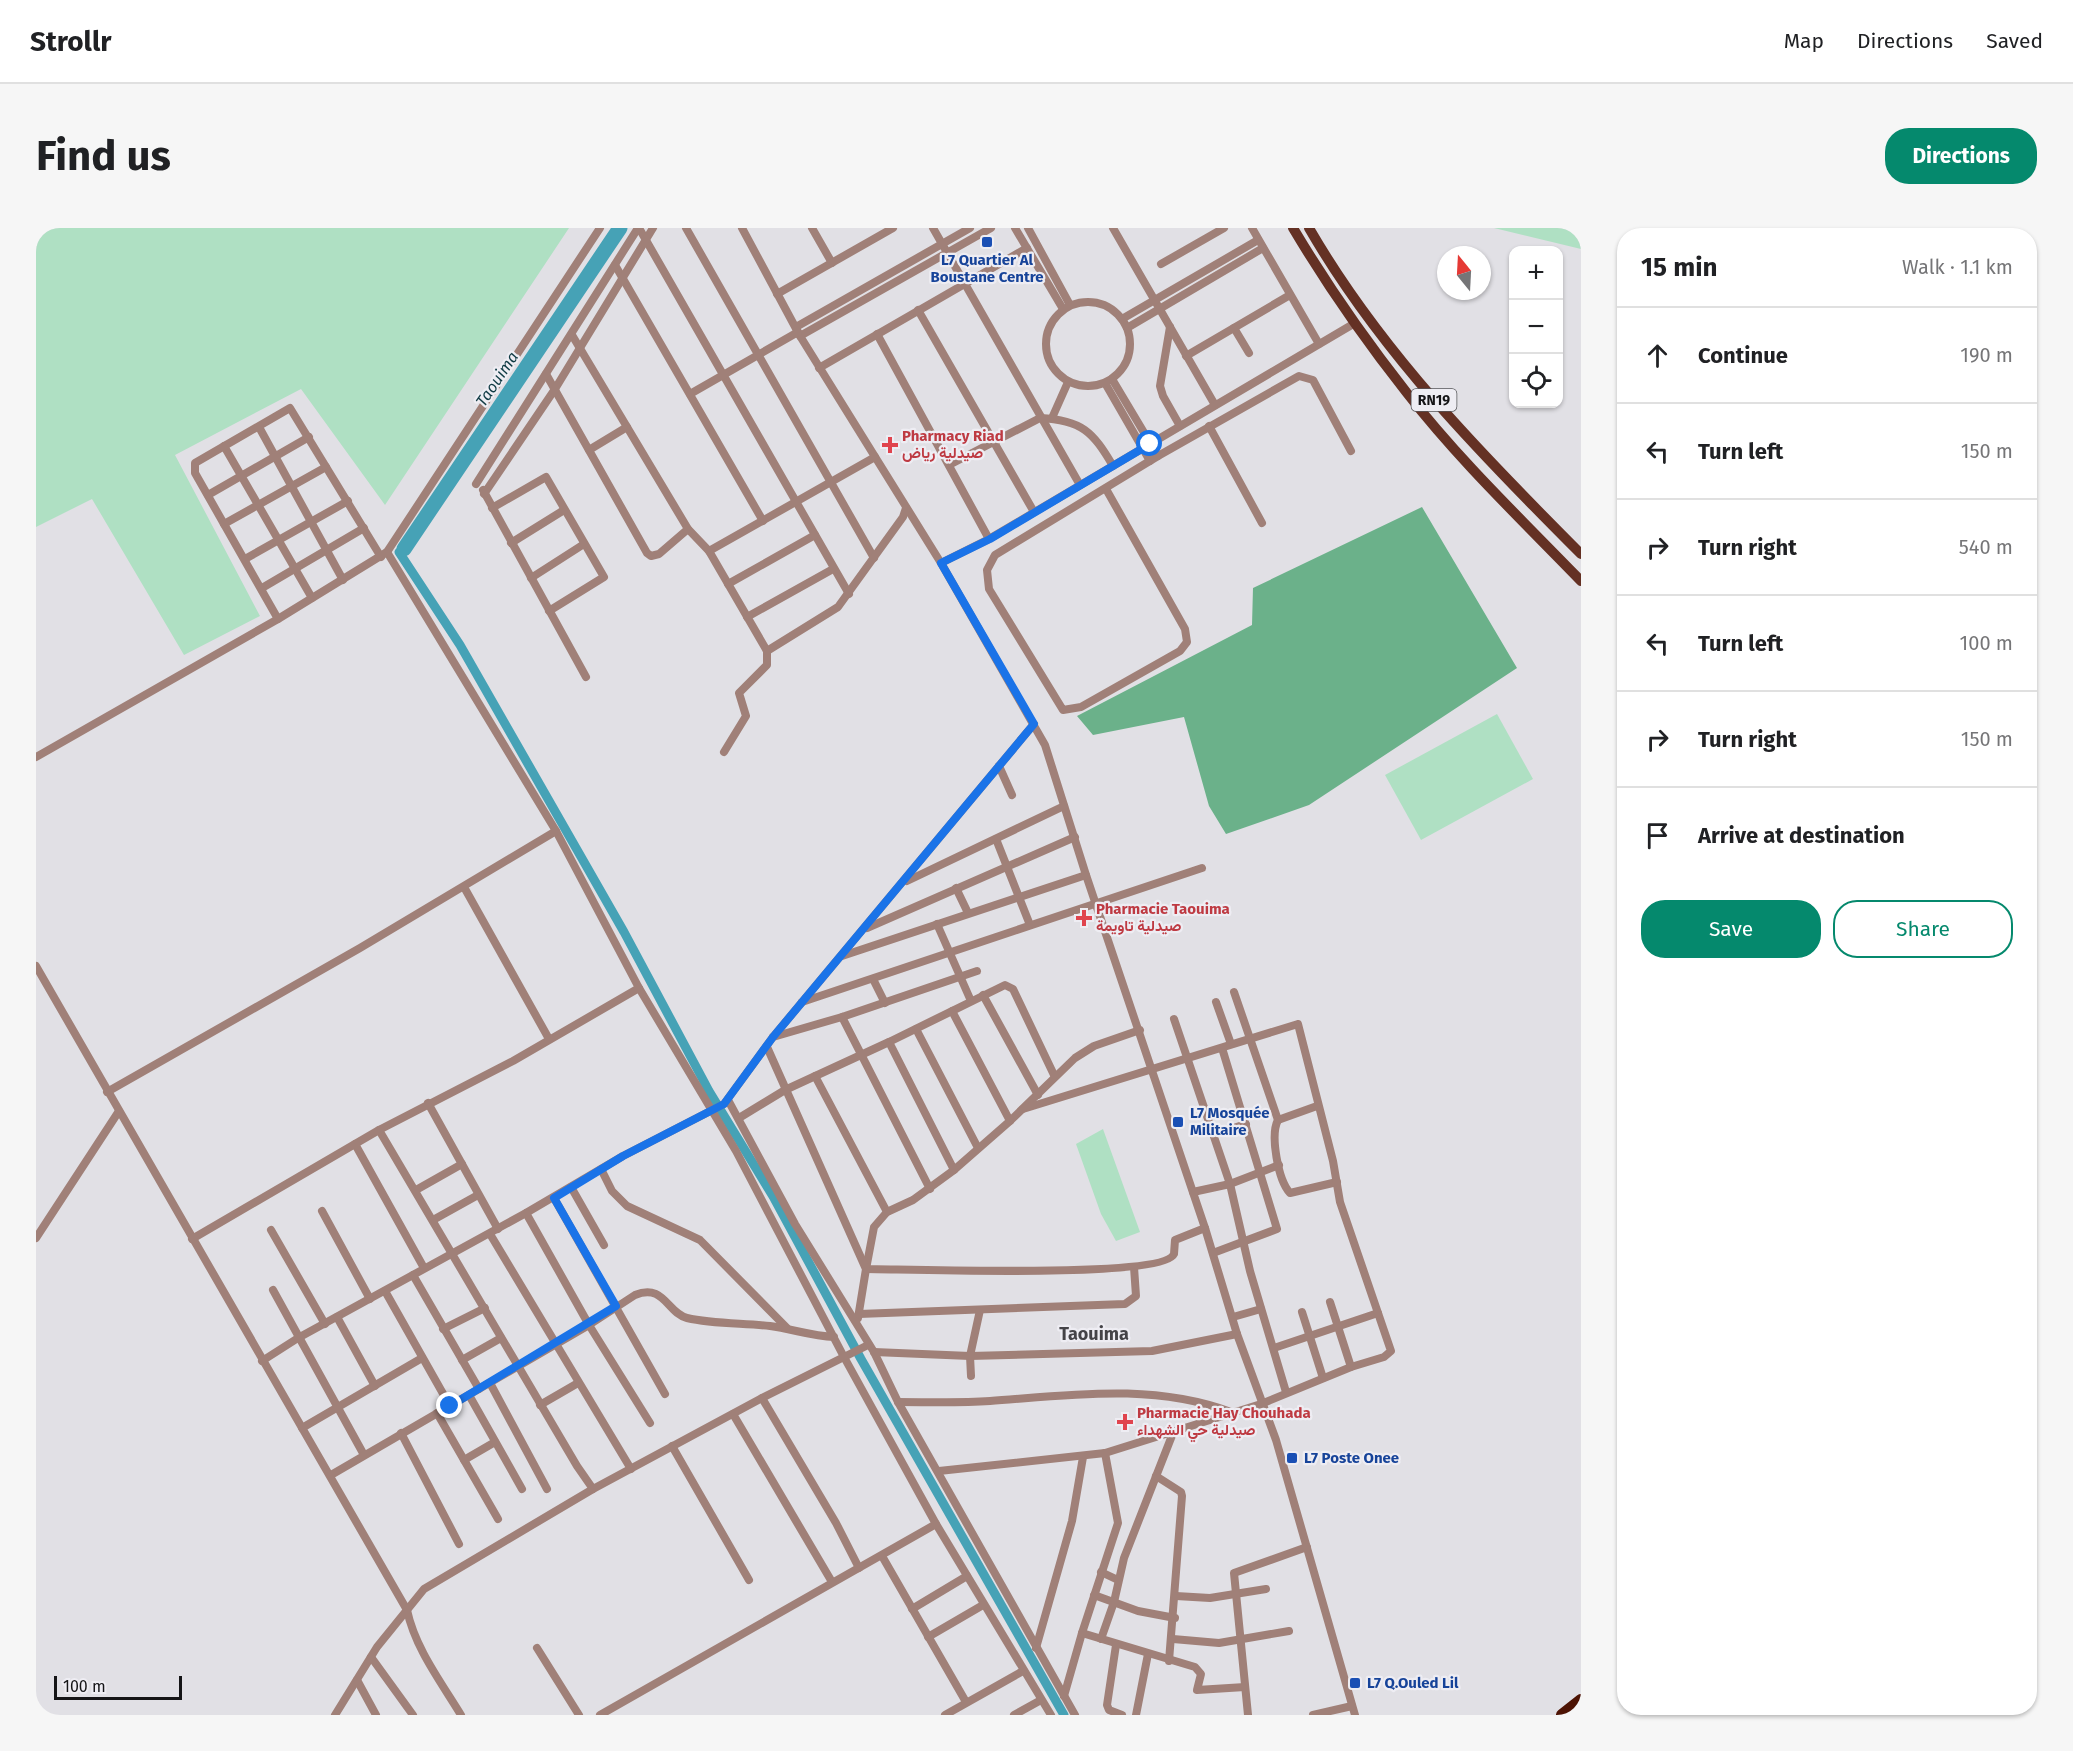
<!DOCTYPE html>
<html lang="en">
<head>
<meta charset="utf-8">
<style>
	body { margin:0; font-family:"Fira Sans",Vazirmatn,sans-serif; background:#f6f6f6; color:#202124 }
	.controls { position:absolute; right:18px; top:18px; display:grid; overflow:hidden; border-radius:12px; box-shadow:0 2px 4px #0004 }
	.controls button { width:54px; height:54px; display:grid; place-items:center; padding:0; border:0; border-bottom:2px solid #e0e0e0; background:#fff; color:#202124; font:30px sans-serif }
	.compass { position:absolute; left:1401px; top:18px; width:54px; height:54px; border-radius:50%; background:#fff; box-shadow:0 2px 4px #0004; rotate:342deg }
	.scale { position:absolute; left:18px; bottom:15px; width:128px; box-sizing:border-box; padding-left:6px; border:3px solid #151517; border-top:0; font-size:16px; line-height:21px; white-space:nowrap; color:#151517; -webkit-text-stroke:4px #eeedf3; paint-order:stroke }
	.stop { position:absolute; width:18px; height:18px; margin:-14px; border:4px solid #1a73e8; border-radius:50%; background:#fff }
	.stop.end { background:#1a73e8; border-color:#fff; box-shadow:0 2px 6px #0008 }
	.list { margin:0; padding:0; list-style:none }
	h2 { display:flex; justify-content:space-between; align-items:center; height:78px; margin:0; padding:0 24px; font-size:26px }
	h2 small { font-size:20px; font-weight:400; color:#757577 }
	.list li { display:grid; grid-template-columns:39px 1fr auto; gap:18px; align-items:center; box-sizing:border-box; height:96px; padding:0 24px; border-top:2px solid #e0e0e0 }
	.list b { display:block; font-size:22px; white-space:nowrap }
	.list em { font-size:20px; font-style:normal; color:#757577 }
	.actions { display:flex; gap:12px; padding:18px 24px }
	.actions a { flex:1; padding:14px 0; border:2px solid #05896d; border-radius:24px; text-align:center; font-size:21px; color:#05896d }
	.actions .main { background:#05896d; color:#fff }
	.icon { flex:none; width:33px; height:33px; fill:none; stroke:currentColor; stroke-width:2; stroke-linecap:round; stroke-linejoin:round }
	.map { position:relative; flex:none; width:1545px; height:1487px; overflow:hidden; border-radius:24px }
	header { display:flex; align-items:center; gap:36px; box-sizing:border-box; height:84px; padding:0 30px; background:#fff; border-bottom:2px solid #e0e0e0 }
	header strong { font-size:28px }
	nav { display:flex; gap:33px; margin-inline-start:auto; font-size:21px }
	.intro { display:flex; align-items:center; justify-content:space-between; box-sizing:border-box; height:144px; padding:0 36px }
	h1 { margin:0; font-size:42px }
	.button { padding:15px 27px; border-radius:24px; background:#05896d; color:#fff; font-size:21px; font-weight:700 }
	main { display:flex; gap:36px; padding:0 36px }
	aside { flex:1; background:#fff; border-radius:24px; box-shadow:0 2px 4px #0004 }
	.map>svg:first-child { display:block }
</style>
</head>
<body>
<header>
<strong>Strollr</strong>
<nav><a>Map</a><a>Directions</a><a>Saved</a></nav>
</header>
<div class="intro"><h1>Find us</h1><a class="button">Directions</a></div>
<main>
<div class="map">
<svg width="1545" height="1487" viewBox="0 0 1545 1487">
	<rect width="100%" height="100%" fill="#e1e0e5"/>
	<g fill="#afe0c3">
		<polygon points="0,0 533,0 349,277 265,161 139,227 224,388 148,427 56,271 0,299"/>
		<polygon points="1458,0 1545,0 1545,21"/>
		<polygon points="1461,486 1497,551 1385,612 1349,547"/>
		<polygon points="1067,901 1104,1004 1080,1013 1065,986 1040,916"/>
	</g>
	<polygon fill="#6bb18a" points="1386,279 1481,440 1273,577 1190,606 1173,578 1148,489 1057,507 1041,488 1216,397 1217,360"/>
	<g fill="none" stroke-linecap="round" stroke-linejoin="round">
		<polyline stroke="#46a2b6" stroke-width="9" points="368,321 363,324 424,417 588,704 673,863 738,970 825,1131 1028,1487"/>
		<polyline stroke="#46a2b6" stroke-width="15" points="368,321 584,0"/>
		<g stroke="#a08078" stroke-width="8">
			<polyline points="603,0 813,366"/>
			<polyline points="650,0 838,330"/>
			<polyline points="706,0 764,108 905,335 1009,517 1050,647 1169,1000 1201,1106 1240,1212 1319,1487"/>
			<polyline points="776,0 796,35"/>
			<polyline points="897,0 1044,257"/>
			<polyline points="979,0 1027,81"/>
			<polyline points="992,0 1034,77"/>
			<polyline points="1077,0 1179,177"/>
			<polyline points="1216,0 1283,116"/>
			<polyline points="1125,36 1188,0"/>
			<polyline points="579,37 727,293"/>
			<polyline points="741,66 857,0"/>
			<circle cx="1052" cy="116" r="42"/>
			<polyline points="882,82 998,284"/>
			<polyline points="1086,91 1222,12"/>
			<polyline points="760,99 934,0"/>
			<polyline points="1134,99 1124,158 1127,168 1144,198"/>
			<polyline points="1091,100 1227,20"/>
			<polyline points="1198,100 1213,125"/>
			<polyline points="841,106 953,311"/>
			<polyline points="536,107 652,301 673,323 731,423 731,437 703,465 710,488 688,524"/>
			<polyline points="764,108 955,0"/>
			<polyline points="1150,128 1254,67"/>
			<polyline points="783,140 991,20"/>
			<polyline points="510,146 611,325 615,328 623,326 652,301"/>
			<polyline points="1076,151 1122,228"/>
			<polyline points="1069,155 1114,233"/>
			<polyline points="654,166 762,104"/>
			<polyline points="1016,190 1032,154"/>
			<polyline points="1173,198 1226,295"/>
			<polyline points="223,199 307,352"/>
			<polyline points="188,218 276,370"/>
			<polyline points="553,222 591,199"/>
			<path d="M913 237 1004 190C1046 192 1057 204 1077 238"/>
			<polyline points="440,256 602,0"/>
			<polyline points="1070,261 1149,401 1151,414 1144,423 1045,479 1027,482 953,361 951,342 959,327 1122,228 1263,148 1277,152 1315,223"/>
			<polyline points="447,262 550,449"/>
			<polyline points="448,266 519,161 617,0"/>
			<polyline points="172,267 273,209"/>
			<polyline points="456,280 510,249 568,349 513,383"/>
			<polyline points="188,296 290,239"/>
			<polyline points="475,315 528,282"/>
			<polyline points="673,323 839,229"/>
			<polyline points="351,324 520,603 603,760 700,923 808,1129 900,1296 1015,1487"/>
			<polyline points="209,331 312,273"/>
			<polyline points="905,335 953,311 1319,95"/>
			<polyline points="495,350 548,316"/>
			<polyline points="692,356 779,307"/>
			<polyline points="226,360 328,300"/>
			<polyline points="711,389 797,341"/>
			<polyline points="242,391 159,245 159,235 254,180 345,329"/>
			<polyline points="731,423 802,379 867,289 870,280"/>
			<polyline points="0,529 242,391 351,324 564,0"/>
			<polyline points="963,538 976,567"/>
			<polyline points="960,611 994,697"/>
			<polyline points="871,653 1028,578"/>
			<polyline points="428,659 513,811"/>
			<polyline points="920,660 932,685"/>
			<polyline points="901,696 935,773"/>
			<polyline points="831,700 1039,609"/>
			<polyline points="806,728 1050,647"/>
			<path d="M0 738 371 1382C379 1420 405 1454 425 1487"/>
			<polyline points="837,751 849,775"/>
			<polyline points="1198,764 1242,892"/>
			<polyline points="947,767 1002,867"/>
			<polyline points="766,774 1166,640"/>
			<polyline points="1180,774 1195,816"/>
			<polyline points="916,783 974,893"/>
			<polyline points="806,789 894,961"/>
			<polyline points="1138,791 1194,956 1214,1043 1250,1164"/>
			<polyline points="880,801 942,920"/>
			<path d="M1104 802 1058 818 1039 830 974 893 918 942 877 972 851 984 838 999 830 1041C868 1041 1127 1051 1138 1026L1139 1012 1169 1000"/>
			<polyline points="737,809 806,789 941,743"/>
			<polyline points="853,814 918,942"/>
			<polyline points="731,819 830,1041 822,1090"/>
			<polyline points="779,848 851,984"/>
			<polyline points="71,864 324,720 520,603"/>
			<polyline points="692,872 759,996 838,1124 862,1174 1039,1487"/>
			<polyline points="392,875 462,1001"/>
			<path d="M1281 878 1242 892C1234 907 1242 952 1254 965L1301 954"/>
			<polyline points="703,890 749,862 853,814 969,757 977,761 1018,847"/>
			<polyline points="343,902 541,1238 557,1261"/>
			<polyline points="1178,906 1210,896"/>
			<polyline points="319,916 388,1040"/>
			<polyline points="565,941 576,963 591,978 664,1012 751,1100"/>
			<polyline points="535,959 568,1017"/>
			<polyline points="380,962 426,936"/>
			<polyline points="1157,964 1194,956 1243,937"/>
			<polyline points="518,970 629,1166"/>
			<polyline points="286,983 334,1071"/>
			<polyline points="397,992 442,967"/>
			<polyline points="235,1002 289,1096"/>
			<polyline points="454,1006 595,1241"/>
			<polyline points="0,1010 83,883"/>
			<polyline points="156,1011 343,902 477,833 603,760"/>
			<polyline points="1177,1025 1241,1001 1186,820"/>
			<polyline points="377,1047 443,1161"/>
			<polyline points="237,1062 328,1227"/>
			<polyline points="349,1063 414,1178"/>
			<polyline points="1294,1074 1315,1139"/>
			<polyline points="1266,1084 1287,1150"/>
			<polyline points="823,1086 1089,1076 1100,1068 1098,1039"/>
			<polyline points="301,1089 339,1158"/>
			<polyline points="1197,1089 1225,1081"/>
			<polyline points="407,1101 449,1080"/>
			<polyline points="1238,1120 1342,1085"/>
			<polyline points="838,1124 934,1128 1116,1123 1201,1106"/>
			<polyline points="426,1132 465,1110"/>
			<polyline points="226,1133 262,1110 490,985 587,928 688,876 737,809 998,496"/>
			<polyline points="935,1148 934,1128 944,1082"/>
			<polyline points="454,1155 511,1261"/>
			<polyline points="433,1167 486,1261"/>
			<polyline points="726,1170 800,1295 823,1340"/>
			<path d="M862 1174C893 1174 924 1175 954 1173 1036 1167 1116 1155 1195 1184"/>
			<polyline points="504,1177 542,1155"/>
			<polyline points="401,1185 462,1291"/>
			<polyline points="697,1186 796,1354"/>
			<path d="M614 1195 553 1097 599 1067C628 1055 631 1085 651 1090 677 1096 707 1095 734 1098 756 1101 776 1108 798 1109"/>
			<polyline points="266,1200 386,1130"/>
			<polyline points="365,1205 423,1316"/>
			<polyline points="636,1218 713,1352"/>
			<polyline points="428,1232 459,1214"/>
			<polyline points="903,1243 1069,1225 1225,1176 1315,1139 1348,1129 1355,1123 1304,974 1297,933 1262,796 987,881"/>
			<polyline points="295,1247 553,1097 490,985"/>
			<polyline points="1120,1248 1145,1264 1146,1268 1133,1433"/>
			<polyline points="846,1328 930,1474"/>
			<polyline points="1065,1344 1082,1352"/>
			<polyline points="1058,1367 1102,1383 1139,1390"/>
			<polyline points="1140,1368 1174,1370 1230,1361"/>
			<polyline points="876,1381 931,1348"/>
			<polyline points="1046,1405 1159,1439 1165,1446 1161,1462 1209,1459"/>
			<polyline points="892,1409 947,1377"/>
			<polyline points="1065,1411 1078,1374 1088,1330 1137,1205"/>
			<polyline points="1137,1411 1183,1415 1253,1403"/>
			<polyline points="1080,1417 1071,1477 1073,1482 1086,1487"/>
			<polyline points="501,1420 543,1487"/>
			<polyline points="1000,1420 1036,1293 1047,1229"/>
			<polyline points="335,1429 377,1487"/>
			<polyline points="321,1452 340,1487"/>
			<polyline points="1028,1468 1046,1405 1082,1295 1069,1225"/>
			<polyline points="299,1487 341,1419 388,1361 557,1261 726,1170 832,1117"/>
			<polyline points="564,1487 900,1296"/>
			<polyline points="909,1487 987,1443"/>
			<polyline points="978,1487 1005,1472"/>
			<polyline points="1100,1487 1112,1426"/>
			<polyline points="1212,1487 1198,1345 1271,1319"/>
			<polyline points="1277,1487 1316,1478"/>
		</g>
		<g stroke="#643124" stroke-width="10">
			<path d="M1257 0C1291 57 1330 113 1371 165 1423 232 1486 292 1545 353"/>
			<path d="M1273 0C1344 123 1445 226 1545 326"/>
		</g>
		<g stroke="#4d1304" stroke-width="12">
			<polyline points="1526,1487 1545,1472"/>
			<polyline points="1544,1487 1545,1486"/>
		</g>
	</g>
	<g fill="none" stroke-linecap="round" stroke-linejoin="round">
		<polyline stroke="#1a73e8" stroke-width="8" points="414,1178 580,1078 518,970 587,928 688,876 737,809 998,496 905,335 954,311 1114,216"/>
	</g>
	<g fill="#1a4fb4" stroke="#eeedf3" stroke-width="2">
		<rect x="945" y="8" width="12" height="12" rx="3"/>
		<rect x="1136" y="888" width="12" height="12" rx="3"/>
		<rect x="1250" y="1224" width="12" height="12" rx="3"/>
		<rect x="1313" y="1449" width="12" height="12" rx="3"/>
	</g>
	<g fill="#e0444e" stroke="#eeedf3" stroke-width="2">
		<path d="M851 208h6v6h6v6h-6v6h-6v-6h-6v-6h6z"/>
		<path d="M1045 681h6v6h6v6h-6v6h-6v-6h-6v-6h6z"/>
		<path d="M1086 1185h6v6h6v6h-6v6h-6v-6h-6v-6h6z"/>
	</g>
	<g text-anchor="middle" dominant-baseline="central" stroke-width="4.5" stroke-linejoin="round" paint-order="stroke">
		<rect fill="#eeedf3" stroke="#565659" stroke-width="1.5" x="1375.5" y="161" width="45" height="22" rx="4.5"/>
		<g font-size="14" font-weight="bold" fill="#151517">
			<text x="1398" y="172">RN19</text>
		</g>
		<g font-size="15" font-weight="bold" fill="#164399" stroke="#eeedf3" text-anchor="start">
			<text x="951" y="32" text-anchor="middle">L7 Quartier Al<tspan x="951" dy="17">Boustane Centre</tspan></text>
			<text x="1154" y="885">L7 Mosquée<tspan x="1154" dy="17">Militaire</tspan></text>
			<text x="1268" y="1230">L7 Poste Onee</text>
			<text x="1331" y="1455">L7 Q.Ouled Lil</text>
		</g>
		<g font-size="15" font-weight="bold" fill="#be3a42" stroke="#eeedf3" text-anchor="start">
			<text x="866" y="208">Pharmacy Riad<tspan x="866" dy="17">صيدلية رياض</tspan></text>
			<text x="1060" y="681">Pharmacie Taouima<tspan x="1060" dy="17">صيدلية تاويمة</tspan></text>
			<text x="1101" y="1185">Pharmacie Hay Chouhada<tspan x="1101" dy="17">صيدلية حي الشهداء</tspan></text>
		</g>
		<g font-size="16" font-style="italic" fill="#103b44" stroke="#eeedf3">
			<text transform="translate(461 151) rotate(-56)">Taouima</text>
		</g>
		<g font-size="18" font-weight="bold" fill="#444347" stroke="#eeedf3">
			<text x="1058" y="1106">Taouima</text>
		</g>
	</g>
</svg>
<div class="controls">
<button>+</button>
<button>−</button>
<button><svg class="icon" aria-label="locate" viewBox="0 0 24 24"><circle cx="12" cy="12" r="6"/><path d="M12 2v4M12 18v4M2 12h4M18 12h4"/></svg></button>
</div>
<svg class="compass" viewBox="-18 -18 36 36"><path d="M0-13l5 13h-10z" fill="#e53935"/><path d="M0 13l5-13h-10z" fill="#757577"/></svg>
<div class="scale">100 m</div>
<div class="stop" style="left:1114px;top:216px"></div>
<div class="stop end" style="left:414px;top:1178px"></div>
</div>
<aside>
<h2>15 min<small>Walk · 1.1 km</small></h2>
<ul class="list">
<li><svg class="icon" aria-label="ahead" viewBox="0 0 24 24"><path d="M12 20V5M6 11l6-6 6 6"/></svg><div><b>Continue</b></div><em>190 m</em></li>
<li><svg class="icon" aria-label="left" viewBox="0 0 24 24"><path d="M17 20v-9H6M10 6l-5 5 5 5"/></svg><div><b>Turn left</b></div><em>150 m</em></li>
<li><svg class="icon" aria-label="right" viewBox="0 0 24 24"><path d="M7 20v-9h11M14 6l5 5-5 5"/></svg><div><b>Turn right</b></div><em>540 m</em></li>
<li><svg class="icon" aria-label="left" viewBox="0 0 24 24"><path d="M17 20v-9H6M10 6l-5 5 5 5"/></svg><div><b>Turn left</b></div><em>100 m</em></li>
<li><svg class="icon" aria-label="right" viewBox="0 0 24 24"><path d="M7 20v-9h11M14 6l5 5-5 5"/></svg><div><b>Turn right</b></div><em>150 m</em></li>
<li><svg class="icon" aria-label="arrive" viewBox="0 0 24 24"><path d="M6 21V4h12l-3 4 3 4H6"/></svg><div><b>Arrive at destination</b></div></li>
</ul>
<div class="actions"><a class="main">Save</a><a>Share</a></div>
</aside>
</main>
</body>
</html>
